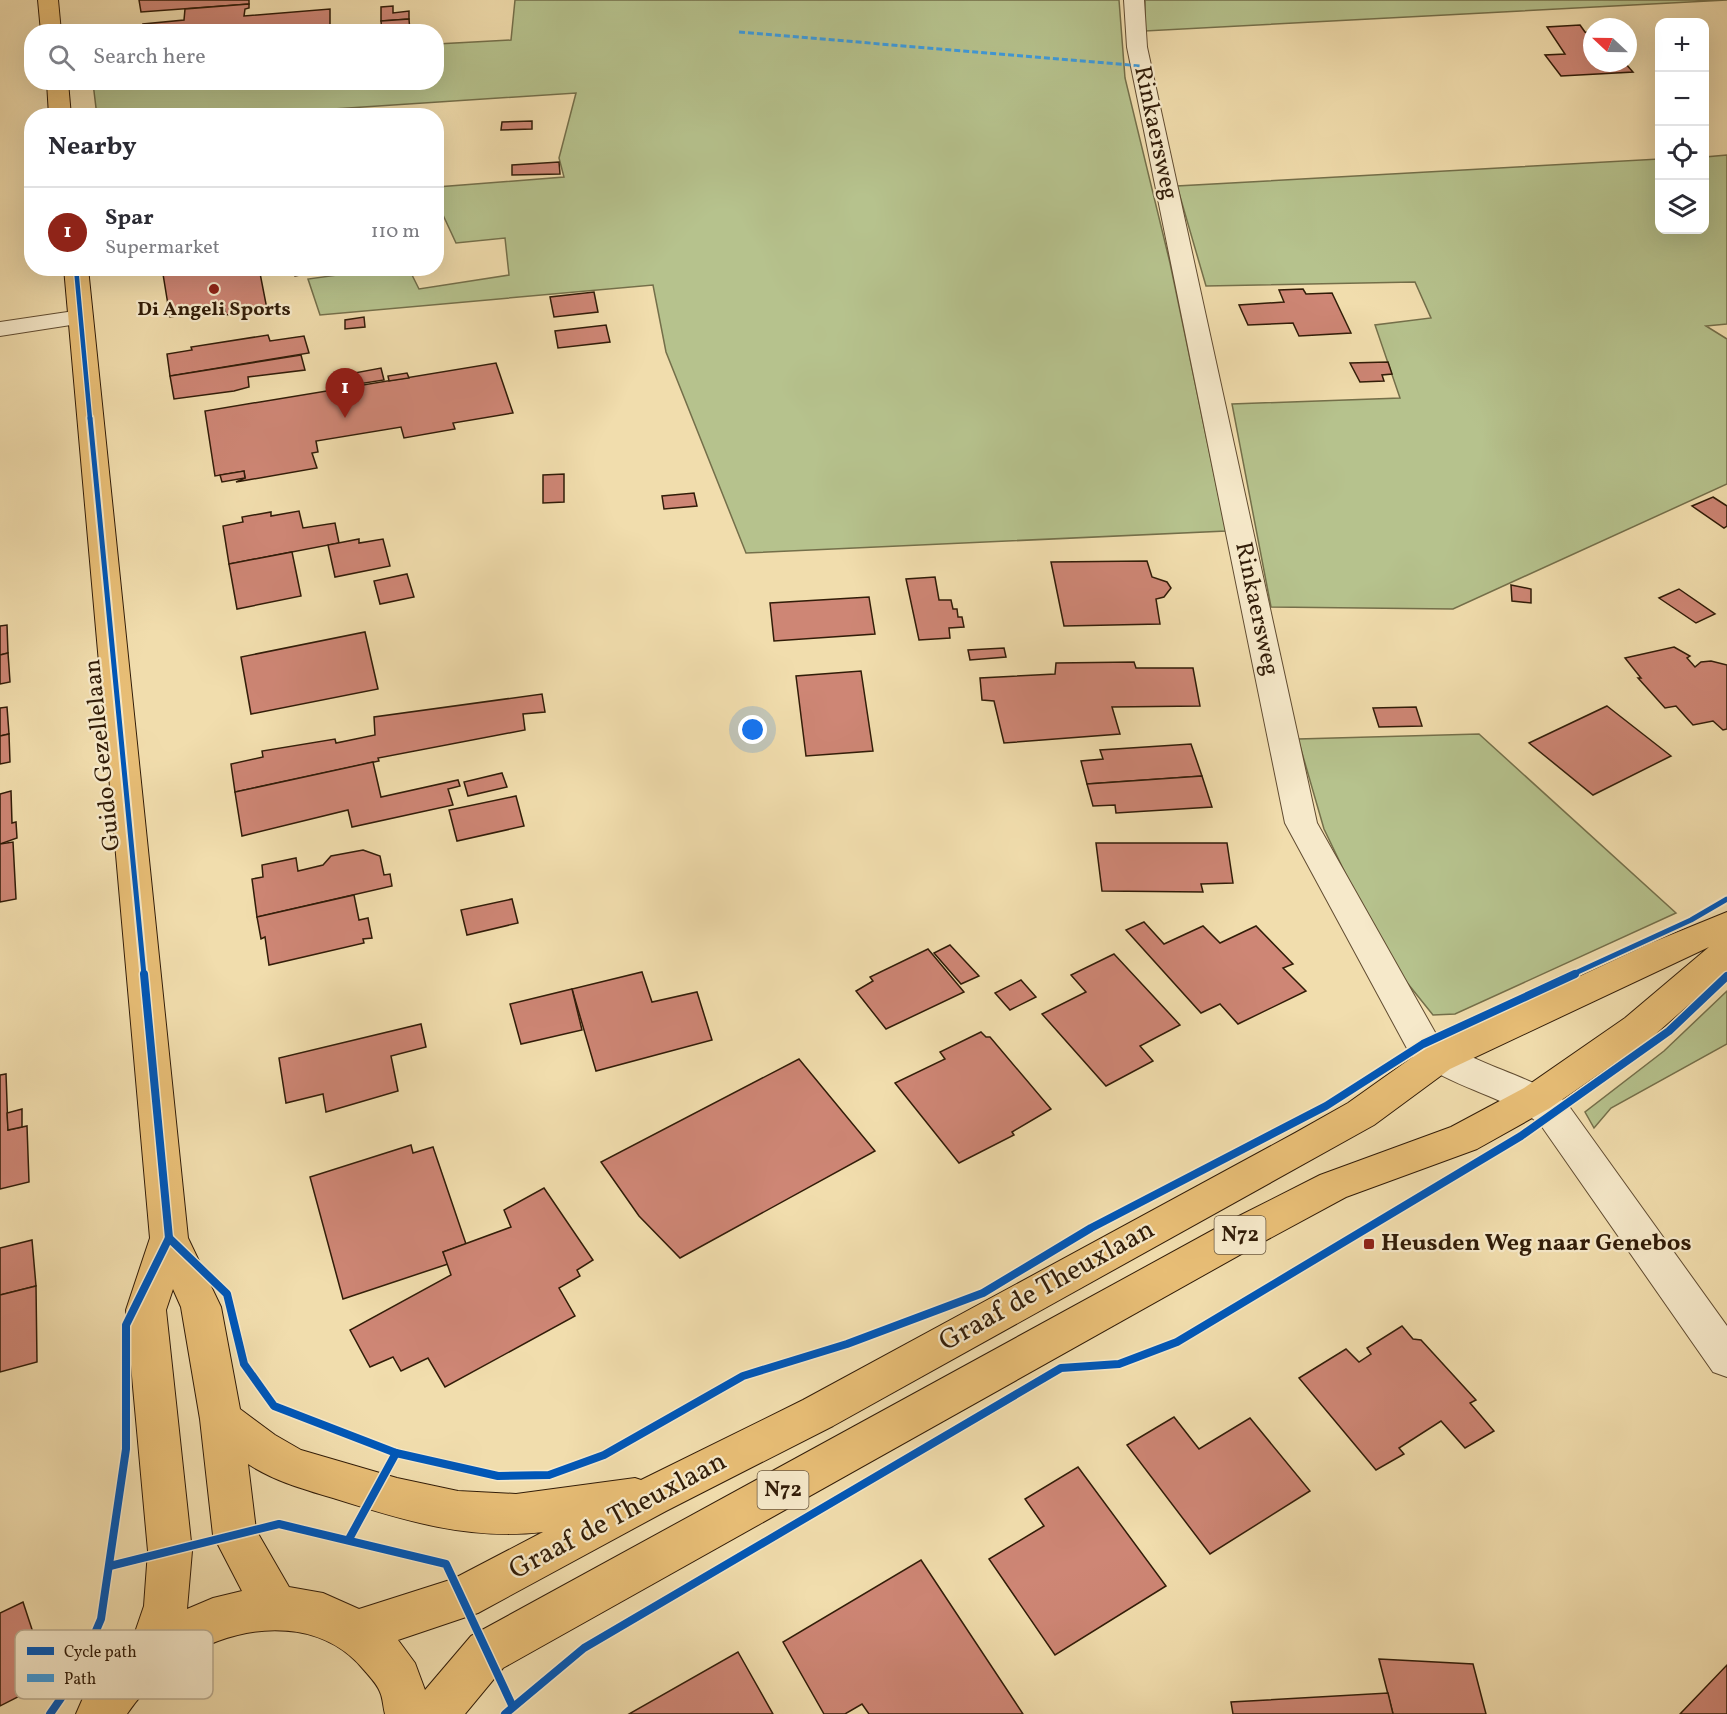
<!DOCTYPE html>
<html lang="en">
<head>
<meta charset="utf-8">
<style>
	body { margin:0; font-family:Vollkorn,serif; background:#f2f2f3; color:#2b2b33 }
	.controls { position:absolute; right:18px; top:18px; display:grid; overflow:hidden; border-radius:12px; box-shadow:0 6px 24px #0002 }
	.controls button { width:54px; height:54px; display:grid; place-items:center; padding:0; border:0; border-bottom:2px solid #e1e1e2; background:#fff; color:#2b2b33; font:30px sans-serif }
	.compass { position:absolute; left:1583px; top:18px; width:54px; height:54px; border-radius:50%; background:#fff; box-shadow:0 6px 24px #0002; rotate:292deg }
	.you { position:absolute; left:753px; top:730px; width:21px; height:21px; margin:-15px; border:4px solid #fff; border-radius:50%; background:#1a73e8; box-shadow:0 0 0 9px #1a73e833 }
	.badge { display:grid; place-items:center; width:39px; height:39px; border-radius:50%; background:#8f2418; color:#fff; font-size:20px; font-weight:700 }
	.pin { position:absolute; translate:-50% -50px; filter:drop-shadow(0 2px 3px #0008) }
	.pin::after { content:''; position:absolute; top:32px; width:21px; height:18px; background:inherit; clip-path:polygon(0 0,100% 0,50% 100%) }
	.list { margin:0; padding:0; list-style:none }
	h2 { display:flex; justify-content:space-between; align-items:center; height:78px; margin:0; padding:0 24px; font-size:26px }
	h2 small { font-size:20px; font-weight:400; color:#7c7c81 }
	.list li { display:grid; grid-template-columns:39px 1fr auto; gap:18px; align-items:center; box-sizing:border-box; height:90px; padding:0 24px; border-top:2px solid #e1e1e2 }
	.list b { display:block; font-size:22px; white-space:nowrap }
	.list p { margin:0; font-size:20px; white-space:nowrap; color:#7c7c81 }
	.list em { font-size:20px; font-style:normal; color:#7c7c81 }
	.icon { flex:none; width:33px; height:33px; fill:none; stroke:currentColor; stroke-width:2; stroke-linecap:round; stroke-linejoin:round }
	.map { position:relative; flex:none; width:1727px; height:1714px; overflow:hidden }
	.search { position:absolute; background:#fff; box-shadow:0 6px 24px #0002; left:24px; top:24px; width:420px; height:66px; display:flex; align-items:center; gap:15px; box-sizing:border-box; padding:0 21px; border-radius:24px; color:#7c7c81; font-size:22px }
	.panel { position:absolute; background:#fff; box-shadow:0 6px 24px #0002; left:24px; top:108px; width:420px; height:168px; border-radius:24px }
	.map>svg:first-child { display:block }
</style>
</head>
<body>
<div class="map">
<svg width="1727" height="1714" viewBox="0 0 1727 1714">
	<rect width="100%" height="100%" fill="#f1ddad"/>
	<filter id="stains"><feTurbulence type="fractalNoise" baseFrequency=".00333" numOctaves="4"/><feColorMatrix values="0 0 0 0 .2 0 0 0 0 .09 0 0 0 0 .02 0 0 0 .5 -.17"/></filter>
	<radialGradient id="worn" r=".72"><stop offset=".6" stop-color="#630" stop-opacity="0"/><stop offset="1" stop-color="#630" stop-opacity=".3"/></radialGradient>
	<g fill="#b6c28d" stroke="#746f4a" stroke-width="1.5">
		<polygon points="515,0 1119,0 1125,78 1170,263 1226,531 746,553 666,352 653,285 320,315 308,279 381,269 409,269 419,289 509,275 505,238 456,243 437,202 437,187 564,177 559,158 576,93 242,115 97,116 93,83 436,82 437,44 511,40"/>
		<polygon points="1145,0 1727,0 1145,31"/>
		<polygon points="1727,155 1727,324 1706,326 1727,339 1727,484 1453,609 1271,607 1232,404 1400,398 1375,325 1431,318 1415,282 1206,286 1177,186 1659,159 1660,230 1704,230 1705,157"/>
		<polygon points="1479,734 1676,913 1455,1014 1433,1015 1384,954 1324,829 1298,739"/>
		<polygon points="1727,991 1727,1044 1611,1108 1594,1128 1585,1112 1664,1051"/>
	</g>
	<g fill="#ce8675" stroke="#311c08" stroke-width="1.5">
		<polygon points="139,0 249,0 249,4 141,12"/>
		<polygon points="249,4 249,8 245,9 244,16 330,9 330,25 243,32 145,32 143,24 184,20 185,9"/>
		<polygon points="393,6 393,13 409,11 409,19 381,21 381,7"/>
		<polygon points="409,19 410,32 382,32 381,21"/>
		<polygon points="330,25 330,32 243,32"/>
		<polygon points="1580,25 1585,32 1592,34 1592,63 1625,63 1633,72 1561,76 1545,55 1565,54 1547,27"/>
		<polygon points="370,109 370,116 327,116 327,112"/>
		<polygon points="532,121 532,129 501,130 502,122"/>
		<polygon points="559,162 560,174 512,175 512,165"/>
		<polygon points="162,268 259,268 267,309 226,315 225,309 170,317"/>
		<polygon points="293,268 343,268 295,276"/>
		<polygon points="1303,289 1306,294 1332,293 1351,333 1299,336 1293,323 1248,325 1239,305 1284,302 1279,290"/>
		<polygon points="594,292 598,312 554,317 550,297"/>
		<polygon points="364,317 365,327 345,329 345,320"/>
		<polygon points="606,325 610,342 558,348 555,331"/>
		<polygon points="268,335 270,341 304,336 309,353 170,376 167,354 192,350 191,347"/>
		<polygon points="301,355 305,370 248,377 249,387 234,391 174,399 170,376"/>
		<polygon points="1388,362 1392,374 1382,375 1384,381 1360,382 1350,363"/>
		<polygon points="496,363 513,413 453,423 455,429 404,438 401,427 316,441 318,452 312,453 317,468 236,482 245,478 244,471 215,476 205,411"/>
		<polygon points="381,368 384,380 352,385 349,374"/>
		<polygon points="407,373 409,378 389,381 388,376"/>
		<polygon points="244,471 245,478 222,482 220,475"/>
		<polygon points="564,474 564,502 543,503 543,475"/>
		<polygon points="694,493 697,506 664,509 662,496"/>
		<polygon points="1713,497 1727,506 1727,526 1724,528 1692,506"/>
		<polygon points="299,511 303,528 335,523 339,543 229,564 223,526 243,522 242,517 271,512 271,516"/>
		<polygon points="359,539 359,543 383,539 390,566 335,577 328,545"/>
		<polygon points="292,552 301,596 237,609 229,564"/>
		<polygon points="1147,561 1152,577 1167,582 1171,588 1164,597 1156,599 1160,624 1064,626 1051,562"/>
		<polygon points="407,574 414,597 380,604 374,581"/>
		<polygon points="935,577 939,600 951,600 953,609 957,609 958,617 962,617 964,627 949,628 950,638 919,640 906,579"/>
		<polygon points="1511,585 1531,589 1531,603 1512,601"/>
		<polygon points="1679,589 1715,614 1696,623 1659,598"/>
		<polygon points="869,597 875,634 774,641 770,603"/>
		<polygon points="7,625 8,653 0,655 0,626"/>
		<polygon points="365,632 378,689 251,714 241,657"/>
		<polygon points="1674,647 1690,656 1687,658 1695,667 1701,662 1711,661 1727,665 1727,729 1723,730 1713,721 1693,725 1676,706 1665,708 1638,678 1641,678 1625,658"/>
		<polygon points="1004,648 1006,657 970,660 968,650"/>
		<polygon points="8,653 10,682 0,684 0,655"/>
		<polygon points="1134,662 1136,668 1193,668 1200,706 1112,707 1120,734 1004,743 994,701 982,700 980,678 1055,674 1056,663"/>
		<polygon points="861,671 873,751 806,756 796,676"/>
		<polygon points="542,694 545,712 523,714 525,730 378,758 379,761 235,792 231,764 263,757 262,751 335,739 336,743 375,735 374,717"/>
		<polygon points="1607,706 1671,756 1593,795 1529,743"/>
		<polygon points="7,707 9,734 0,736 0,708"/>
		<polygon points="1416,707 1422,726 1379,727 1373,708"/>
		<polygon points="9,734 10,762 0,764 0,736"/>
		<polygon points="1191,744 1202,776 1087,784 1081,761 1103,759 1100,750"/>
		<polygon points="373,762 381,797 458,780 460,786 448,789 453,805 352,827 348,810 242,836 235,792"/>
		<polygon points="502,773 507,787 468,796 464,782"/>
		<polygon points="1202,776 1212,807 1116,813 1115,805 1093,806 1087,784"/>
		<polygon points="11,791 12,823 16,822 17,838 0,844 0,794"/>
		<polygon points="516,796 524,826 457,841 449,810"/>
		<polygon points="13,842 16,899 0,902 0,844"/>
		<polygon points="1096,843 1227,843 1233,883 1201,884 1203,892 1102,891"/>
		<polygon points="363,850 380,856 384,875 390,874 392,886 257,917 252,879 263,877 262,865 296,858 298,871 323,865 331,856"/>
		<polygon points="354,895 359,920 368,918 372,938 363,939 364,943 269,965 265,937 261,939 257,917"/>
		<polygon points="512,899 518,923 467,935 461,910"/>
		<polygon points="1144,922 1164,944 1203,926 1220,943 1256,926 1293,964 1283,968 1306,991 1238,1024 1220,1004 1201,1013 1126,930"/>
		<polygon points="950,945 979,976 961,984 934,953"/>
		<polygon points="928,949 964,992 886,1029 856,991 873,981 870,977"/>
		<polygon points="1114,954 1180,1025 1140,1046 1153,1061 1106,1086 1042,1014 1086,992 1071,975"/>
		<polygon points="642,972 652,1002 697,992 712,1040 596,1071 572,989"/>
		<polygon points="1021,980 1036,997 1010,1010 995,993"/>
		<polygon points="572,989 582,1030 521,1044 510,1004"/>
		<polygon points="421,1024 426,1047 391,1056 398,1091 326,1112 323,1094 286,1103 279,1058"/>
		<polygon points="981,1032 986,1037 990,1037 1051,1109 1012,1132 1014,1135 959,1163 895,1083 945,1059 940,1052"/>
		<polygon points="799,1059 875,1151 680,1258 639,1216 601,1162"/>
		<polygon points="6,1074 8,1130 27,1126 29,1182 0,1189 0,1075"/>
		<polygon points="22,1109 22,1127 8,1130 7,1113"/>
		<polygon points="411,1145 413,1153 433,1147 466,1244 443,1252 448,1264 343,1299 310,1177"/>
		<polygon points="544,1188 593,1260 577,1270 580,1276 559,1288 575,1316 445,1387 428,1358 401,1371 393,1357 370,1367 350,1330 451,1275 443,1252 511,1227 504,1210"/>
		<polygon points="32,1240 36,1286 0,1295 0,1248"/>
		<polygon points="36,1286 37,1362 0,1372 0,1295"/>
		<polygon points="1402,1326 1413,1339 1421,1340 1476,1400 1470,1403 1494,1431 1465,1448 1441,1421 1399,1448 1404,1454 1376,1470 1299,1378 1346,1349 1359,1362 1371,1354 1367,1348"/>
		<polygon points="1174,1417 1199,1449 1250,1418 1310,1491 1210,1554 1127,1445"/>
		<polygon points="1078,1467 1166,1586 1055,1655 989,1559 1044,1526 1025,1499"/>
		<polygon points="921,1560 1023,1714 869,1714 862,1704 845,1714 824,1714 783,1642"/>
		<polygon points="23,1602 49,1681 0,1706 0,1613"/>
		<polygon points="738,1652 773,1714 629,1714"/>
		<polygon points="1379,1659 1473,1664 1486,1714 1393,1714"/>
		<polygon points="1727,1665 1727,1714 1680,1714"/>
		<polygon points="1388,1693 1393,1714 1233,1714 1231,1702"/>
	</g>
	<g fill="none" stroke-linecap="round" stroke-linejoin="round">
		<g stroke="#614c31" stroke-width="2">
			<g id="minor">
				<path d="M1124 0H1144L1147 47 1317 823 1436 1034C1474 1067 1526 1072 1566 1102L1727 1326V1377L1713 1372 1540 1124C1500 1093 1448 1088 1410 1054L1285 823 1127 47Z"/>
				<polygon points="81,310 90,312 93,317 90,322 0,336 0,322"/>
			</g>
		</g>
		<g stroke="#311c08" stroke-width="2">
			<g id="major">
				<polygon points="38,0 58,0 61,32 41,32"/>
				<polygon points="47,82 68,82 71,116 49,116"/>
				<path d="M64 268H88L188 1238 221 1307 240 1409 275 1435 301 1450 397 1478 458 1491 516 1494 635 1478 641 1480 803 1400 1295 1133 1348 1103 1424 1049 1651 943 1727 912V971L1651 1038 1550 1108 1477 1149 1346 1197 1261 1243 503 1668 465 1714H385C383 1707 383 1698 380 1692 377 1684 369 1676 364 1670 328 1626 269 1622 218 1641 182 1654 148 1683 127 1714H76L83 1698 104 1668 132 1641 144 1606 148 1551 126 1310 150 1238ZM1709 947 1625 1018 1524 1088 1451 1127 1320 1175 1233 1219 471 1636 425 1690 415 1663 398 1640 478 1613 666 1511 833 1426 1374 1125 1450 1069ZM173 1289 181 1307 200 1419 213 1535 242 1591 213 1598 187 1609 192 1551 166 1310ZM248 1464C274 1481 303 1489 333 1498 403 1520 469 1541 543 1532L453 1579 359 1609 323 1593 289 1587 256 1530Z"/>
			</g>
		</g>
		<use href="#minor" fill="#f6e9ca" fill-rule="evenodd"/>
		<use href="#major" fill="#e8be76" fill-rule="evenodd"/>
		<polyline stroke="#3e9bdd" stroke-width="3" stroke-dasharray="6 3" stroke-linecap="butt" points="739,32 1141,66"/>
		<g stroke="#f6e9ca" stroke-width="7">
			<polyline id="cycleway-far2" points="76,268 90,419"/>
		</g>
		<g stroke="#f6e9ca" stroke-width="9">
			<g id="cycleway-far1">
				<polyline points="90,418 144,975"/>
				<polyline points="1571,975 1691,920 1727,899"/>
			</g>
		</g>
		<g stroke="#f6e9ca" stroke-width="11">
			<g id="cycleway">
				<polyline points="144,974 169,1238"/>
				<polyline points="169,1238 227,1294 244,1364 274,1406 396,1453 498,1476 549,1475 604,1455 743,1376 847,1344 983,1293 1091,1228 1326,1106 1423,1044 1575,974"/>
				<polyline points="349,1539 396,1453"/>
				<polyline points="110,1566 279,1524 446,1564 512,1705"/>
				<polyline points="50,1714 77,1675 101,1619 126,1449 126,1325 169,1238"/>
				<polyline points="505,1714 584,1648 1061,1368 1119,1364 1177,1342 1521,1136 1669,1031 1727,976"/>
			</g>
		</g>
		<use href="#cycleway-far2" stroke="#0057b8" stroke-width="4.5"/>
		<use href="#cycleway-far1" stroke="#0057b8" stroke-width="5"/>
		<use href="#cycleway" stroke="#0057b8" stroke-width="8"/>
	</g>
	<g fill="#8f2418" stroke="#f6e9ca" stroke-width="2">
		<circle cx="214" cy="289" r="6"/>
		<rect x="1363" y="1238" width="12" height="12" rx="3"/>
	</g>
	<g text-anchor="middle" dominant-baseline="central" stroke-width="4.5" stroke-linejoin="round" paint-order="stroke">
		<g font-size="20" font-weight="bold" fill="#311c08" stroke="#f6e9ca">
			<text x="214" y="310">Di Angeli Sports</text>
		</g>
		<g fill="#f6e9ca" stroke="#6c5a42" stroke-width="1.5">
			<rect x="1214.5" y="1216" width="51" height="38" rx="4.5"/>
			<rect x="757.5" y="1471" width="51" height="38" rx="4.5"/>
		</g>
		<g font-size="22" font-weight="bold" fill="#311c08">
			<text x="1240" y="1235">N72</text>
			<text x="783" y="1490">N72</text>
		</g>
		<g font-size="24" fill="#311c08" stroke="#f6e9ca">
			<text transform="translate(1155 133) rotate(78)">Rinkaersweg</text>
			<text transform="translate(1256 609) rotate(78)">Rinkaersweg</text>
			<text transform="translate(103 755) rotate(-96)">Guido Gezellelaan</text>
		</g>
		<g font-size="24" font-weight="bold" fill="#311c08" stroke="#f6e9ca" text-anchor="start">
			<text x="1381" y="1244">Heusden Weg naar Genebos</text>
		</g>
		<g font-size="28" fill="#311c08" stroke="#f6e9ca">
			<text transform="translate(1047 1286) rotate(-29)">Graaf de Theuxlaan</text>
			<text transform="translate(618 1516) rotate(-28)">Graaf de Theuxlaan</text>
		</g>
	</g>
	<rect x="15" y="1630" width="198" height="69" rx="9" fill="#f6e9ca" stroke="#bbac90" stroke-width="1.5"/>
	<rect x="27" y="1647" width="27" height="8" fill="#0057b8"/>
	<rect x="27" y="1674" width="27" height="8" fill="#3e9bdd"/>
	<g font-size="16" fill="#311c08">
		<text x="64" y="1657">Cycle path</text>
		<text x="64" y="1684">Path</text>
	</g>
	<rect width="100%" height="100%" filter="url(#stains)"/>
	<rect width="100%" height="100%" fill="url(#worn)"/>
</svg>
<div class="controls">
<button>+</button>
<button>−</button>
<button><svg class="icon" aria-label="locate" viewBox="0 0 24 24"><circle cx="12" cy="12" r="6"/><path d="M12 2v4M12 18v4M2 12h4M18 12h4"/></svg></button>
<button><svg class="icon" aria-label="layers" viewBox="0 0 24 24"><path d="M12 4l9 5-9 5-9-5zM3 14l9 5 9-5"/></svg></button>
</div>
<svg class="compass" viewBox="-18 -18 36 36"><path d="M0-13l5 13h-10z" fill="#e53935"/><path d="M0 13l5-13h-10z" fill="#7c7c81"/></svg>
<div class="you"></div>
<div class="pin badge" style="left:345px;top:418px">1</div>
<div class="search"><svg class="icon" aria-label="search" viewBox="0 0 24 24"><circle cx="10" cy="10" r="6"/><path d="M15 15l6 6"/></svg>Search here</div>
<section class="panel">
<h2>Nearby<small></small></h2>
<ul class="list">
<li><span class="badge">1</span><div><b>Spar</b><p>Supermarket</p></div><em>110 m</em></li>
</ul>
</section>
</div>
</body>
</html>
